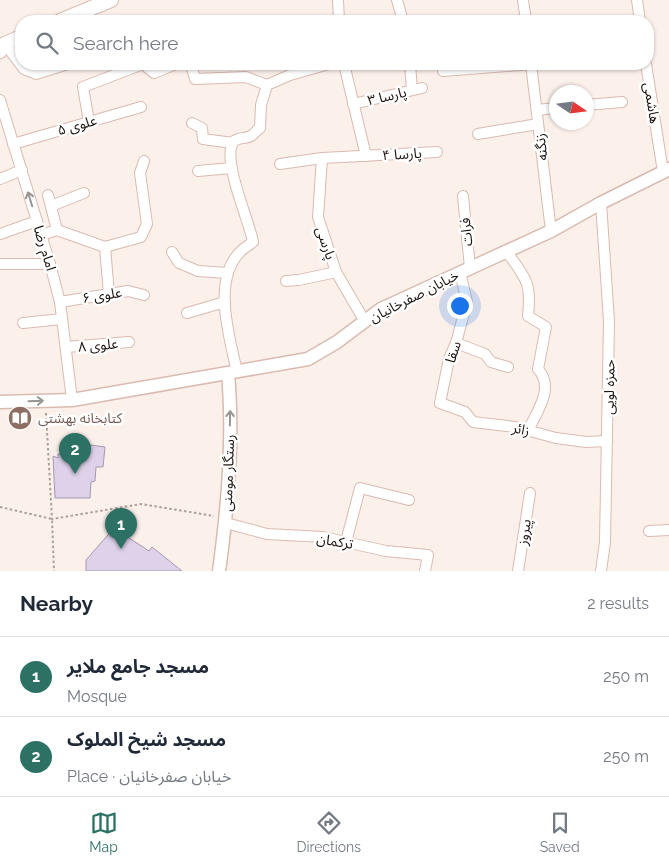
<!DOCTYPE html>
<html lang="en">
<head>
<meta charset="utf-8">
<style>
	body { margin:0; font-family:Raleway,"Noto Sans Arabic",sans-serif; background:#f6f6f7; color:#1f2937 }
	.compass { position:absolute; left:549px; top:85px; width:45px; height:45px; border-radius:50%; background:#fff; box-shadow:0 1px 4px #0004; rotate:103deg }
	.you { position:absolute; left:459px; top:305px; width:18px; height:18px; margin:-12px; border:4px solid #fff; border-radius:50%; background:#1a73e8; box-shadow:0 0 0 8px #1a73e833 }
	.badge { display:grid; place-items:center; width:32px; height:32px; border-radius:50%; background:#2d7164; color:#fff; font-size:16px; font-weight:700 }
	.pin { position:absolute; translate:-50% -41px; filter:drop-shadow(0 1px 2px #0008) }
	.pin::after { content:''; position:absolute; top:26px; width:18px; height:15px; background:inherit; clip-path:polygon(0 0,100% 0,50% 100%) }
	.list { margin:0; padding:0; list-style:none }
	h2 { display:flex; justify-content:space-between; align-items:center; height:65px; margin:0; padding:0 20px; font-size:21px }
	h2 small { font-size:16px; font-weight:400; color:#747a83 }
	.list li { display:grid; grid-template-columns:32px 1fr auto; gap:15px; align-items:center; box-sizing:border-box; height:80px; padding:0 20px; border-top:1px solid #e0e1e3 }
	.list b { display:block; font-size:19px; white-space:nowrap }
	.list p { margin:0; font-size:16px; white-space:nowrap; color:#747a83 }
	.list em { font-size:16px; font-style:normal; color:#747a83 }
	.icon { flex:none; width:28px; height:28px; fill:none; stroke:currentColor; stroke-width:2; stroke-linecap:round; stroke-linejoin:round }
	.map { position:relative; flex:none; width:669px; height:571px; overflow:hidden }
	.search { position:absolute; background:#fff; box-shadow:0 1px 4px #0004; left:15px; right:15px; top:15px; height:55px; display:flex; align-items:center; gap:12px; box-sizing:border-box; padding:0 18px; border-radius:20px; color:#747a83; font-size:19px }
	.sheet { height:225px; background:#fff }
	nav { display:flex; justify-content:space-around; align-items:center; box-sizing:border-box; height:70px; border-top:1px solid #e0e1e3; background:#fff; font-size:14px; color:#747a83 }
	nav a { display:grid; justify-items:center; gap:2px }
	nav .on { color:#2d7164 }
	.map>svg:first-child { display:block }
</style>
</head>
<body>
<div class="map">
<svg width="669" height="571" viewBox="0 0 669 571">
	<rect width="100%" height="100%" fill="#fcf0eb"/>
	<g fill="#ded1ea" stroke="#a598b0">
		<polygon points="83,444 105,447 103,467 96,467 95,481 91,482 90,498 55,498 53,456 58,458 58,454 80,456 78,447 84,448"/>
		<polygon points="114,528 149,551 152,547 182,571 86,571 86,560"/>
	</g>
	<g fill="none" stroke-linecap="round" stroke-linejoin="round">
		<g stroke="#d9bbb0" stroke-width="12">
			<g id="minor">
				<polyline points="338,0 339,21"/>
				<polyline points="397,0 403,21"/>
				<polyline points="523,0 526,21"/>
				<polyline points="637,0 640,21"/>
				<polyline points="5,44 24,69 36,74 68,64"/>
				<polyline points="191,64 195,79 246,77 267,85"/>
				<polyline points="344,64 366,156"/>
				<polyline points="410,64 412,90"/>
				<polyline points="531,64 551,231"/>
				<polyline points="646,64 663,172"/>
				<polyline points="443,71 534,64"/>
				<polyline points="0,100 50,264 60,302 72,400"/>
				<polyline points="353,104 422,88"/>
				<polyline points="586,105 622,102"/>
				<polyline points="537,110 556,108"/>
				<polyline points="89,122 83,87 143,64 154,73 176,64"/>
				<polyline points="192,123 202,128 203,139 233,143"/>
				<polyline points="478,134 538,124"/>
				<polyline points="13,144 141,107"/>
				<polyline points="322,158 318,217 336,272 364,320"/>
				<polyline points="280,164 322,158 437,152"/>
				<polyline points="198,171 232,168"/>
				<polyline points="0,179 22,170"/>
				<polyline points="48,195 57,230"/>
				<polyline points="463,196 470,268"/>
				<polyline points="601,203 609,321 605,542 601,571"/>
				<polyline points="51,206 84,193"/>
				<polyline points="0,234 37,221"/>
				<polyline points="41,235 57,230 105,247 141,237 147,224 140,173 144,161"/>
				<polyline points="105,247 109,294"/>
				<path d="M506 251C525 277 532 282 528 316L546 327 538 369C555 388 537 411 528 431"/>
				<polyline points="172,252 179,263 198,271 228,273"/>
				<polyline points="0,264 50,264"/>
				<polyline points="460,272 467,302 456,343 449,359 440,403 465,412 473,422 515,427 556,438 586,442 607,441"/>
				<polyline points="286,281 299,280 336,272"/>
				<polyline points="60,302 128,291 144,295"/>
				<polyline points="187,313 225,302"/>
				<polyline points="23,323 62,319"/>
				<polyline points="456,343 485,354 491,362 508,367"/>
				<polyline points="66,347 129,342"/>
				<path d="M237 372C230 338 211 280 241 251 244 248 249 245 253 242 249 220 222 161 233 142 237 137 246 139 251 136 254 134 257 130 260 128L261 105 267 85 290 75 329 64"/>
				<polyline points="226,523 267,534 323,537 386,551 428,555 425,571"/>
				<polyline points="649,531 669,530"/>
				<polyline points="346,542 360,488 409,500"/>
				<polyline points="518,571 530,493"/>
			</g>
		</g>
		<g stroke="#d9bbb0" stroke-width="15">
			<g id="tertiary">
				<polyline points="0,402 72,400 308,359 337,342 381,309 551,231 601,203 669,169"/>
				<path d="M219 571C228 506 234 439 228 374"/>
			</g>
		</g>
		<g stroke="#d9bbb0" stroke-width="16">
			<g id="secondary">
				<polyline points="60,21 111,0"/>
				<polyline points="0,51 5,44 21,37"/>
			</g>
		</g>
		<g stroke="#aa9f9a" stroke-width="2" stroke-dasharray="2.5 2.5" stroke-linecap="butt">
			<polyline points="46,413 52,519 141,504 214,516"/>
			<polyline points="0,507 52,519 54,571"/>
		</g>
		<use href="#minor" stroke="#fff" stroke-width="10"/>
		<use href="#tertiary" stroke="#fff" stroke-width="12"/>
		<use href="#secondary" stroke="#fff" stroke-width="14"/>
	</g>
	<defs><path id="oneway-shaft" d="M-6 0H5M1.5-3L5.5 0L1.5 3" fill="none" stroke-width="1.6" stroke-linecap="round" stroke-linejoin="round" transform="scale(1.25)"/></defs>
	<g stroke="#999593">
		<use href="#oneway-shaft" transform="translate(30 199) rotate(-107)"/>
		<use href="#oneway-shaft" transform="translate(36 401) rotate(-2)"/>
		<use href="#oneway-shaft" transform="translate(230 418) rotate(-89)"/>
	</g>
	<defs>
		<g id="library-disc" transform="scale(1.25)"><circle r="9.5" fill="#8d6e63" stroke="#fff"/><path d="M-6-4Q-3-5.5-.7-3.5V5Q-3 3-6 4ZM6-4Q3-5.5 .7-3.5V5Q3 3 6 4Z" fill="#fff"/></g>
	</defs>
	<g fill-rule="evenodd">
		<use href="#library-disc" x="20" y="418"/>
	</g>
	<g text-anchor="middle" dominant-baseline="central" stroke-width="5" stroke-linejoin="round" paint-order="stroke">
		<g font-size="14" fill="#1d130f" stroke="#fff">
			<text transform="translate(387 96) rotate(-13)">پارسا ۳</text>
			<text transform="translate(652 103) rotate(81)">هاشمی</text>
			<text transform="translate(77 125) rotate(-16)">علوی ۵</text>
			<text transform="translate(541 147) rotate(-97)">زنگنه</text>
			<text transform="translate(402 154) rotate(-4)">پارسا ۴</text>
			<text transform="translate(466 232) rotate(-95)">فرات</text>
			<text transform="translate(326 243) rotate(71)">پارسی</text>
			<text transform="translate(45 248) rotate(73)">امام رضا</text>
			<text transform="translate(102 295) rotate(-9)">علوی ۶</text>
			<text transform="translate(414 296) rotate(-27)">خیابان صفرخانیان</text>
			<text transform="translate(98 345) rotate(-5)">علوی ۸</text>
			<text transform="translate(453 352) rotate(-72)">سقا</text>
			<text transform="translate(609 387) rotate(-89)">حمزه لویی</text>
			<text transform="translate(521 429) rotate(12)">زائر</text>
			<text transform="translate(228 473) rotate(-88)">رستگار مومنی</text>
			<text transform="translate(524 532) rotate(-81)">پیروز</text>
			<text transform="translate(335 541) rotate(9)">ترکمان</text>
		</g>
		<g font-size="14" fill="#785e54" stroke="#fff" text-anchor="start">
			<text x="38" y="418">کتابخانه بهشتی</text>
		</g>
	</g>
</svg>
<svg class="compass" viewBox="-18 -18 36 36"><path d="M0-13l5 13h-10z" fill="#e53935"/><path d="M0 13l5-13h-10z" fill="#747a83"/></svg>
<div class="you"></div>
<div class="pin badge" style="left:121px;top:549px">1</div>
<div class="pin badge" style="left:75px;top:474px">2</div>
<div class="search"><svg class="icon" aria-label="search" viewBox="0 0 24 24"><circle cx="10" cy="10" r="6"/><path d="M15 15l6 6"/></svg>Search here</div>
</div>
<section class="sheet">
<h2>Nearby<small>2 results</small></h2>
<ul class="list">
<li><span class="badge">1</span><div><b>مسجد جامع ملایر</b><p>Mosque</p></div><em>250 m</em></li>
<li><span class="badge">2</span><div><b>مسجد شیخ الملوک</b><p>Place · خیابان صفرخانیان</p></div><em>250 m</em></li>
</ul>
</section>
<nav>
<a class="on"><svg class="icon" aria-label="map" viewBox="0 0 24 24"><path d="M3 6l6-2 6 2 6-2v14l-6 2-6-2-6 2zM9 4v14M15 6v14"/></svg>Map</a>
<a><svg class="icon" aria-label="directions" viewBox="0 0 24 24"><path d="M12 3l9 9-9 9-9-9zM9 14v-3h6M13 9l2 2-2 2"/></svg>Directions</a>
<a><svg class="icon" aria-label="saved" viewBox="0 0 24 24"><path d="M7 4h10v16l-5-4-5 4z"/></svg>Saved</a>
</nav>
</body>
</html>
